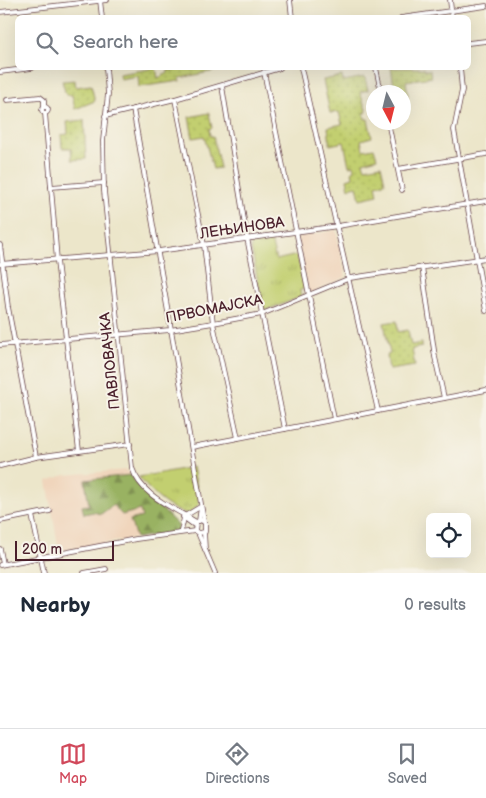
<!DOCTYPE html>
<html lang="en">
<head>
<meta charset="utf-8">
<style>
	body { margin:0; font-family:"Balsamiq Sans",sans-serif; background:#f6f6f7; color:#1f2937 }
	.controls { position:absolute; right:15px; bottom:15px; display:grid; overflow:hidden; border-radius:8px; box-shadow:0 5px 20px #0002 }
	.controls button { width:45px; height:45px; display:grid; place-items:center; padding:0; border:0; border-bottom:1px solid #e0e1e3; background:#fff; color:#1f2937; font:25px sans-serif }
	.compass { position:absolute; left:366px; top:85px; width:45px; height:45px; border-radius:50%; background:#fff; box-shadow:0 5px 20px #0002; rotate:173deg }
	.scale { position:absolute; left:15px; bottom:12px; width:99px; box-sizing:border-box; padding-left:5px; border:2px solid #4a1f2b; border-top:0; font-size:14px; line-height:18px; white-space:nowrap; color:#4a1f2b; -webkit-text-stroke:4px #f7f3e8; paint-order:stroke }
	.list { margin:0; padding:0; list-style:none }
	h2 { display:flex; justify-content:space-between; align-items:center; height:65px; margin:0; padding:0 20px; font-size:21px }
	h2 small { font-size:16px; font-weight:400; color:#747a83 }
	.icon { flex:none; width:28px; height:28px; fill:none; stroke:currentColor; stroke-width:2; stroke-linecap:round; stroke-linejoin:round }
	.map { position:relative; flex:none; width:486px; height:573px; overflow:hidden }
	.search { position:absolute; background:#fff; box-shadow:0 5px 20px #0002; left:15px; right:15px; top:15px; height:55px; display:flex; align-items:center; gap:12px; box-sizing:border-box; padding:0 18px; border-radius:8px; color:#747a83; font-size:19px }
	.sheet { height:155px; background:#fff }
	nav { display:flex; justify-content:space-around; align-items:center; box-sizing:border-box; height:70px; border-top:1px solid #e0e1e3; background:#fff; font-size:14px; color:#747a83 }
	nav a { display:grid; justify-items:center; gap:2px }
	nav .on { color:#d1495b }
	.map>svg:first-child { display:block }
</style>
</head>
<body>
<div class="map">
<svg width="486" height="573" viewBox="0 0 486 573">
	<defs>
		<pattern id="grass-tufts" width="24" height="20" patternUnits="userSpaceOnUse" patternTransform="scale(1.25)"><rect width="24" height="20" fill="#c2cf70"/><path d="M3 7l-1-3M5 7V3M7 7l1-3M15 17l-1-3M17 17v-4M19 17l1-3" fill="none" stroke="#a8b161"/></pattern>
		<pattern id="forest-firs" width="22" height="20" patternUnits="userSpaceOnUse" patternTransform="scale(1.25)"><rect width="22" height="20" fill="#99b262"/><path d="M5 1l3.5 6h-7zM16 11l3.5 6h-7z" fill="#7f9051"/></pattern>
		<pattern id="park-dots" width="8" height="8" patternUnits="userSpaceOnUse" patternTransform="scale(1.25)"><rect width="8" height="8" fill="#c2cf70"/><path d="M2 2h.1M6 6h.1" fill="none" stroke="#a8b161" stroke-width="1.8" stroke-linecap="round"/></pattern>
	</defs>
	<rect width="100%" height="100%" fill="#f7f3e8"/>
	<filter id="ink" filterUnits="userSpaceOnUse"><feTurbulence type="fractalNoise" baseFrequency=".02" numOctaves="2"/><feDisplacementMap in="SourceGraphic" scale="10" xChannelSelector="R" yChannelSelector="G"/><feConvolveMatrix kernelMatrix="1 2 1 2 8 2 1 2 1" color-interpolation-filters="sRGB"/></filter>
	<filter id="wash" filterUnits="userSpaceOnUse"><feTurbulence type="fractalNoise" baseFrequency=".0096" numOctaves="4" result="noise"/><feDisplacementMap in="SourceGraphic" scale="20" xChannelSelector="R" yChannelSelector="G"/><feGaussianBlur stdDeviation="1.12" result="paint"/><feColorMatrix in="noise" values="0 0 0 0 0 0 0 0 0 0 0 0 0 0 0 0 0 1.4 0 .05"/><feComposite in="paint" operator="in"/></filter>
	<g filter="url(#wash)">
		<rect width="100%" height="100%" fill="#ece6ca"/>
		<g fill="#f0d5bc">
			<polygon points="336,230 346,277 308,294 298,237"/>
			<polygon points="127,470 139,487 178,525 179,531 59,551 47,481 65,475"/>
		</g>
		<g fill="url(#grass-tufts)" stroke="#86774e">
			<polygon points="271,240 276,260 297,255 305,289 300,290 301,297 264,311 250,243"/>
			<path d="M193 467 200 503 197 507 188 514C169 510 150 492 139 477Z"/>
		</g>
		<polygon fill="url(#forest-firs)" stroke="#726846" points="131,475 139,487 178,525 179,531 136,538 130,520 142,517 140,510 122,515 113,505 101,514 93,512 84,514 82,506 89,505 85,480"/>
		<g fill="url(#park-dots)" stroke="#86774e">
			<polygon points="156,68 158,78 168,73 168,70 215,68 215,71 180,78 180,81 139,87 138,76 120,79 119,74"/>
			<polygon points="391,68 424,68 425,70 430,70 431,77 406,81 408,96 404,96 404,92 395,92"/>
			<polygon points="342,76 343,81 365,77 368,90 360,92 367,112 364,113 365,119 368,119 372,137 361,140 363,150 374,148 377,158 363,162 365,168 381,165 385,183 376,185 378,195 360,199 357,186 349,188 347,179 353,177 352,171 355,170 354,165 349,166 344,142 330,145 328,127 342,124 339,112 330,113 323,80"/>
			<polygon points="75,80 76,87 91,85 95,101 75,109 72,95 66,95 62,81"/>
			<polygon points="209,113 212,128 209,129 210,136 213,136 220,168 213,169 204,136 193,138 189,117"/>
			<polygon points="84,120 86,159 72,160 71,148 62,148 61,135 68,134 67,122"/>
			<polygon points="397,321 398,332 408,330 411,345 422,343 422,347 412,349 415,366 389,370 387,355 390,354 384,323"/>
		</g>
	</g>
	<g filter="url(#ink)">
		<g fill="none" stroke-linecap="round" stroke-linejoin="round">
			<g stroke="#623d43" stroke-width="5.5">
				<g id="minor">
					<polyline points="100,0 102,18"/>
					<polyline points="290,0 292,18"/>
					<polyline points="450,0 452,18"/>
					<polyline points="0,12 107,0"/>
					<polyline points="401,18 486,6"/>
					<polyline points="468,43 486,41"/>
					<path d="M106 68 108 94 103 141 104 191 132 468C142 497 173 507 196 522"/>
					<polyline points="301,68 378,411"/>
					<polyline points="376,68 381,92"/>
					<polyline points="460,68 462,90 454,130 486,311"/>
					<polyline points="0,72 32,68"/>
					<polyline points="264,72 334,419"/>
					<polyline points="222,86 247,238 285,429"/>
					<polyline points="175,99 204,245 213,323 238,438"/>
					<polyline points="7,100 40,97 44,100 44,107"/>
					<circle cx="45" cy="110" r="3"/>
					<polyline points="133,109 204,521"/>
					<polyline points="45,113 57,261 79,451"/>
					<polyline points="105,116 175,99 280,68"/>
					<polyline points="388,122 402,190"/>
					<polyline points="398,169 486,154"/>
					<polyline points="51,187 104,183"/>
					<polyline points="0,245 8,307 36,457"/>
					<polyline points="0,264 159,251 338,226 486,201"/>
					<polyline points="422,267 435,357 444,398"/>
					<polyline points="0,345 170,330 213,323 262,314 350,278 486,258"/>
					<polyline points="192,447 486,390"/>
					<polyline points="0,466 36,457 130,444"/>
					<polyline points="32,515 44,573"/>
					<polyline points="185,516 200,507"/>
					<polyline points="183,517 194,525"/>
					<polyline points="0,521 50,511"/>
					<polyline points="199,521 201,507"/>
					<polyline points="181,531 184,518"/>
					<polyline points="195,531 198,533 215,573"/>
					<polyline points="195,531 196,522 201,520 205,523 205,532 198,533"/>
					<polyline points="204,533 205,549"/>
					<polyline points="0,549 3,564"/>
					<polyline points="0,565 136,539 195,531"/>
					<polyline points="84,573 106,569"/>
				</g>
			</g>
			<use href="#minor" stroke="#fff" stroke-width="4"/>
		</g>
	</g>
	<g text-anchor="middle" dominant-baseline="central" stroke-width="4" stroke-linejoin="round" paint-order="stroke">
		<g font-size="15" fill="#4a1f2b" stroke="#f7f3e8">
			<text transform="translate(242 228) rotate(-8)">ЛЕЊИНОВА</text>
			<text transform="translate(214 309) rotate(-11)">ПРВОМАЈСКА</text>
			<text transform="translate(110 361) rotate(-96)">ПАВЛОВАЧКА</text>
		</g>
	</g>
</svg>
<div class="controls">
<button><svg class="icon" aria-label="locate" viewBox="0 0 24 24"><circle cx="12" cy="12" r="6"/><path d="M12 2v4M12 18v4M2 12h4M18 12h4"/></svg></button>
</div>
<svg class="compass" viewBox="-18 -18 36 36"><path d="M0-13l5 13h-10z" fill="#e53935"/><path d="M0 13l5-13h-10z" fill="#747a83"/></svg>
<div class="scale">200 m</div>
<div class="search"><svg class="icon" aria-label="search" viewBox="0 0 24 24"><circle cx="10" cy="10" r="6"/><path d="M15 15l6 6"/></svg>Search here</div>
</div>
<section class="sheet">
<h2>Nearby<small>0 results</small></h2>
<ul class="list">
</ul>
</section>
<nav>
<a class="on"><svg class="icon" aria-label="map" viewBox="0 0 24 24"><path d="M3 6l6-2 6 2 6-2v14l-6 2-6-2-6 2zM9 4v14M15 6v14"/></svg>Map</a>
<a><svg class="icon" aria-label="directions" viewBox="0 0 24 24"><path d="M12 3l9 9-9 9-9-9zM9 14v-3h6M13 9l2 2-2 2"/></svg>Directions</a>
<a><svg class="icon" aria-label="saved" viewBox="0 0 24 24"><path d="M7 4h10v16l-5-4-5 4z"/></svg>Saved</a>
</nav>
</body>
</html>
